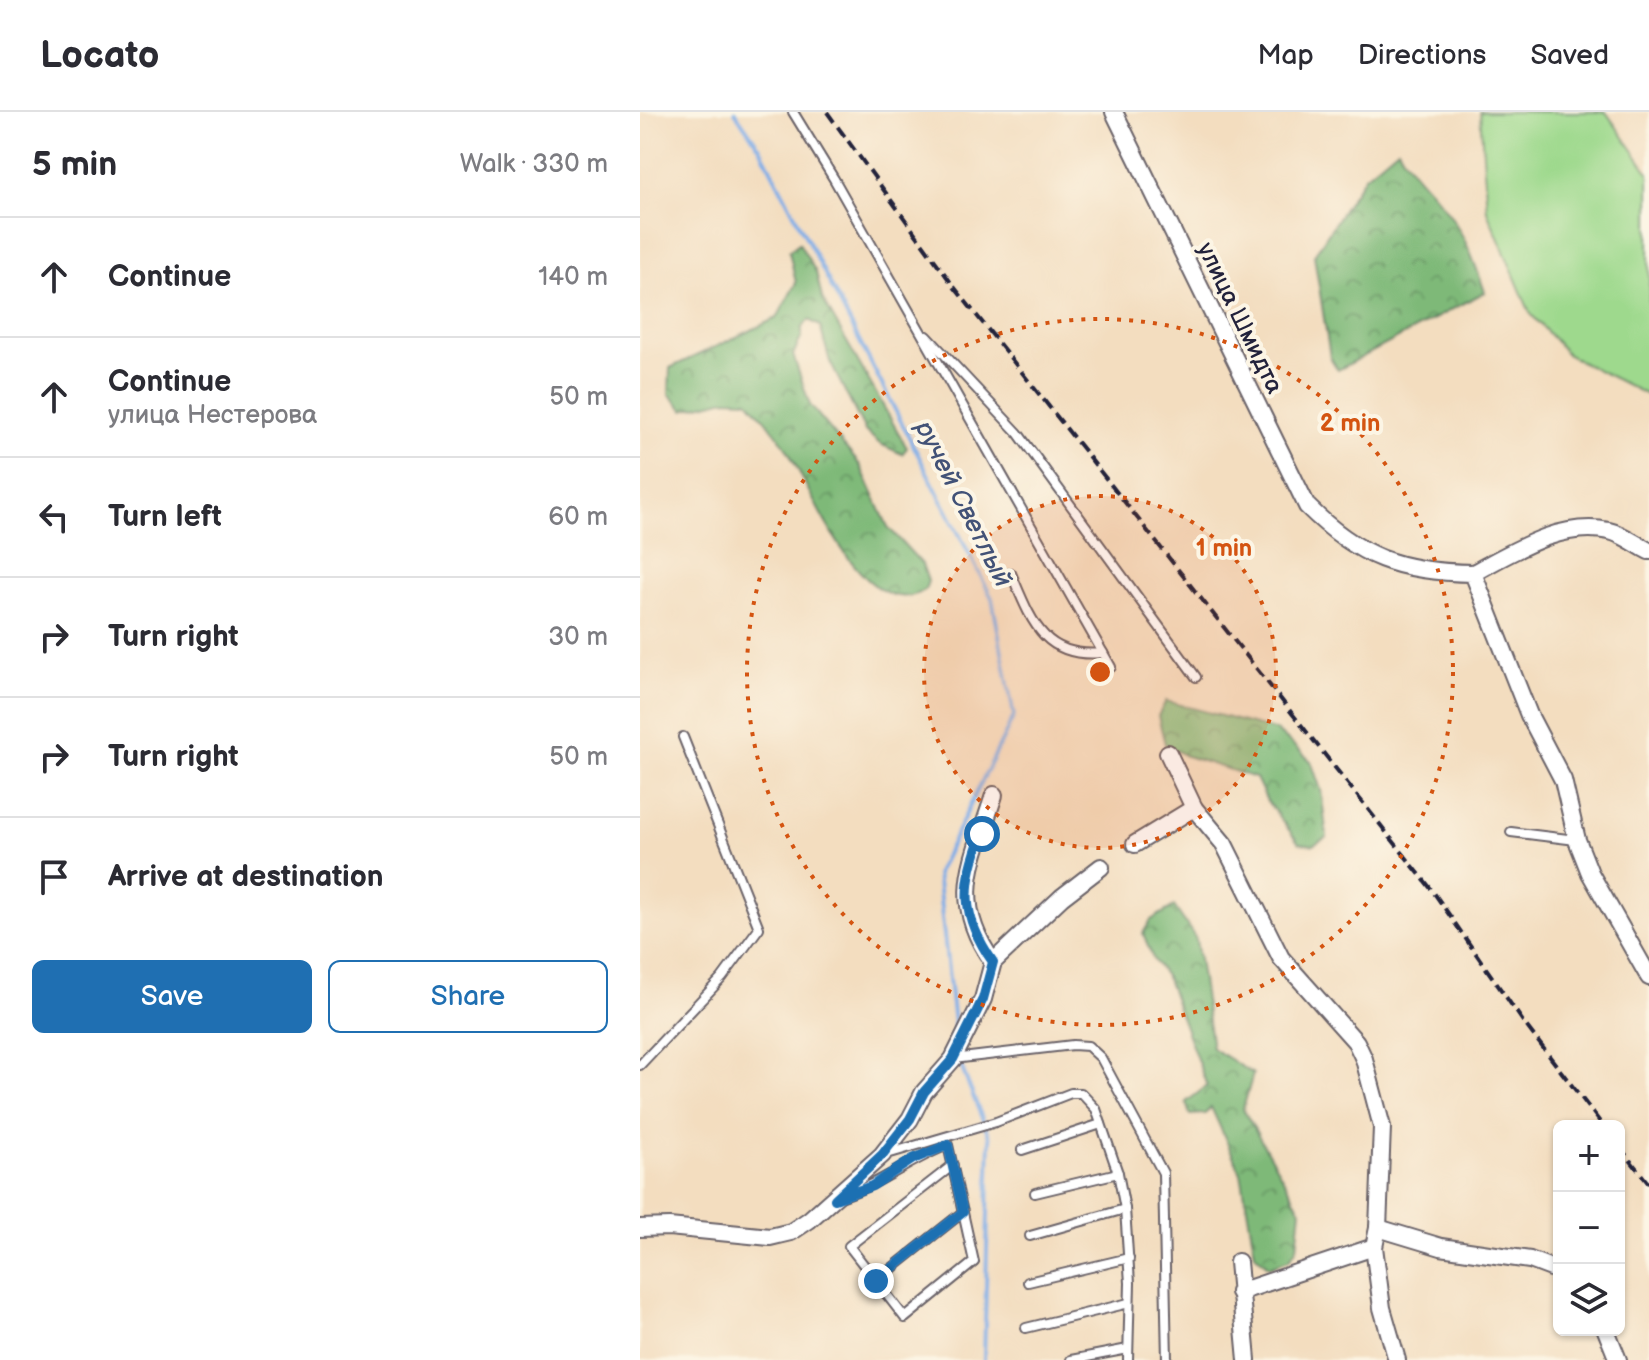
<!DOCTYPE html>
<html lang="en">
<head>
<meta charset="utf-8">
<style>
	body { margin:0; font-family:"Balsamiq Sans",sans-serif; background:#f7f7f7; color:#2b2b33 }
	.controls { position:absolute; right:24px; bottom:24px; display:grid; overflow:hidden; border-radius:12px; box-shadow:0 2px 6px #0004 }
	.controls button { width:72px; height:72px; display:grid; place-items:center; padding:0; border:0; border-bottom:2px solid #e1e1e2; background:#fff; color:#2b2b33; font:40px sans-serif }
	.stop { position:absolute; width:24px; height:24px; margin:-18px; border:6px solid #1f6fb2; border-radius:50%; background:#fff }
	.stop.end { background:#1f6fb2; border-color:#fff; box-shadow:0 2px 8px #0008 }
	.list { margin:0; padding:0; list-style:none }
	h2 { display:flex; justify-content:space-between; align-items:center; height:104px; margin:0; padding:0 32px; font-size:34px }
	h2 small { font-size:26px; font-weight:400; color:#7c7c81 }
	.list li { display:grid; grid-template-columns:52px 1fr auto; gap:24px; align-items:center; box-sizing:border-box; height:120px; padding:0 32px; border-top:2px solid #e1e1e2 }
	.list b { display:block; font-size:30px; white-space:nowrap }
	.list p { margin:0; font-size:26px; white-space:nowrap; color:#7c7c81 }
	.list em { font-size:26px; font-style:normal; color:#7c7c81 }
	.actions { display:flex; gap:16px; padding:24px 32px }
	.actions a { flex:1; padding:18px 0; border:2px solid #1f6fb2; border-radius:12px; text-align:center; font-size:28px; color:#1f6fb2 }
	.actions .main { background:#1f6fb2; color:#fff }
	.icon { flex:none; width:44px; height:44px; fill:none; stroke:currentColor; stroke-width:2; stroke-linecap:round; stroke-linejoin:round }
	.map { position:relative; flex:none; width:1009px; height:1248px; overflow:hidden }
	header { display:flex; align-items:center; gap:48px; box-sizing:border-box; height:112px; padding:0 40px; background:#fff; border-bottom:2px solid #e1e1e2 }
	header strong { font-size:38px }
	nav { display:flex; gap:44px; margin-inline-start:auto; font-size:28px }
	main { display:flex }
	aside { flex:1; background:#fff }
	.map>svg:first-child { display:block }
</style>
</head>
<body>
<header>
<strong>Locato</strong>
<nav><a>Map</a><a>Directions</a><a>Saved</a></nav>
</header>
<main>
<aside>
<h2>5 min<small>Walk · 330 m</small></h2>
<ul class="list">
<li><svg class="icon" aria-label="ahead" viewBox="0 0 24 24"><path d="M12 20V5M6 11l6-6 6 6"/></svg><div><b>Continue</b></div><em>140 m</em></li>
<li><svg class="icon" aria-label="ahead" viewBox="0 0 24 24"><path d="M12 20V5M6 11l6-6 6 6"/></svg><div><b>Continue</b><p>улица Нестерова</p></div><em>50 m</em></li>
<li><svg class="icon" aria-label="left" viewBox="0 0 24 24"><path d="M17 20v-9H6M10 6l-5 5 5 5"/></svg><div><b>Turn left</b></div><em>60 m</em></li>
<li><svg class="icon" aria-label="right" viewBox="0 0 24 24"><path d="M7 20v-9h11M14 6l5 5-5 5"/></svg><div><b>Turn right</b></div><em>30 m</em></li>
<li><svg class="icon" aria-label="right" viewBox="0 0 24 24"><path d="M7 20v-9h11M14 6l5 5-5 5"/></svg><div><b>Turn right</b></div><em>50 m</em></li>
<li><svg class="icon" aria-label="arrive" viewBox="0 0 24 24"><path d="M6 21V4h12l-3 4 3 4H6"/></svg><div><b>Arrive at destination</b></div></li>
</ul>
<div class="actions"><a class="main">Save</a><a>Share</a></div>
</aside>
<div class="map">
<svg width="1009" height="1248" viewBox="0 0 1009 1248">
	<defs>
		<pattern id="forest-crowns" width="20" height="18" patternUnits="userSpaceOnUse" patternTransform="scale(2)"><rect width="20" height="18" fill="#7eb978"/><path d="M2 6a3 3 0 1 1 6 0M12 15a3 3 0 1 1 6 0" fill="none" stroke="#679664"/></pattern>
	</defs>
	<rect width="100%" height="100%" fill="#fcf5e5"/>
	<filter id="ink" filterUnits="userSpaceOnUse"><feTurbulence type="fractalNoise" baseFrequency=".0125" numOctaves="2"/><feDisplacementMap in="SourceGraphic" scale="16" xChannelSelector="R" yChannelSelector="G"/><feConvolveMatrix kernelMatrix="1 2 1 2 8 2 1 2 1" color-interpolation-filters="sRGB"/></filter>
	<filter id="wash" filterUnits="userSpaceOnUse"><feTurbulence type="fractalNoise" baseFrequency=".006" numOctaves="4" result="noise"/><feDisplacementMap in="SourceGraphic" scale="32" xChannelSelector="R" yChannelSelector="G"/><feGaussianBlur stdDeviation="1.8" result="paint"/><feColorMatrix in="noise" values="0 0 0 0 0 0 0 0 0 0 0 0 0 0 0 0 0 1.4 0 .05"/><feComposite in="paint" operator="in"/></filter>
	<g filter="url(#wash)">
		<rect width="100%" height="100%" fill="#f3ddbf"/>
		<polygon fill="#9ed98d" stroke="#607e64" stroke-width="2" points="840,0 966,0 1009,61 1009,284 928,243 890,201 847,99"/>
		<g fill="url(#forest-crowns)" stroke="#506e5a" stroke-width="2">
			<path d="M758 36C770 60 788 74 804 95 824 120 835 151 845 180L698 258 690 245 674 143 725 64Z"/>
			<path d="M159 131 176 160 182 186 267 336 262 342 240 332 225 319 190 250 180 214 169 208 162 215V224L153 243 170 293 220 353 248 415 282 452 288 469 285 478C224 516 170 376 147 337 137 319 121 304 108 288L86 287 44 298 29 282 30 256 137 206 156 171 149 139Z"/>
			<polygon points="526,589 637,619 671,649 681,678 687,725 673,733 659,731 627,689 616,666 546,644 525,632 518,604"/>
			<polygon points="534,794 556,827 572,936 613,962 603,997 661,1098 657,1136 649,1148 629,1155 615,1142 601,1061 571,995 565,1002 550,1003 546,990 567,974 527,867 513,847 503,821 511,808"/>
		</g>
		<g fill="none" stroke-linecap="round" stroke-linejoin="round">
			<g stroke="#7dace7" stroke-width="4">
				<polyline points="95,0 120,36 352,486 374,604 297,761 316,929"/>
				<polyline points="319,949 350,1026 344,1248"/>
			</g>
		</g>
	</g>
	<g filter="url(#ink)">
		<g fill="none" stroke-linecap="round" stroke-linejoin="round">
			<g stroke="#6b6369" stroke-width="12">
				<g id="lane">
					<polyline points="153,0 194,67 471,555"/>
					<polyline points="287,224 378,321 556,565"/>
					<path d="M371 461C391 508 403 547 463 541"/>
					<polyline points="871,720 936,728"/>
					<polyline points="313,947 433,933 448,934 461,946 523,1061 527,1248"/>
					<polyline points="0,953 82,866 119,816 43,625"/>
					<polyline points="382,1038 461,1012"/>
					<polyline points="247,1042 356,1010 431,981 441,981 456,997 478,1061 485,1097 490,1171 488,1248"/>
					<polyline points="395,1081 478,1061"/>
					<path d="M203 1084C241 1072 271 1047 308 1033L334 1150 265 1206 209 1134 313 1053"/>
					<polyline points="390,1124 485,1097"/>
					<polyline points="236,1169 323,1100"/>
					<polyline points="388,1170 489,1146"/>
					<polyline points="386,1216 489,1191"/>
					<polyline points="431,1248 488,1237"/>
				</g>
			</g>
			<g stroke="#6b6369" stroke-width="20">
				<g id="street">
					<path d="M474 0 667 394C719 446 760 460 833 461L889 603 923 668 937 728 950 761 1009 865"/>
					<path d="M833 461C874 439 921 409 969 419 983 422 997 433 1009 439"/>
					<polyline points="528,641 554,696 584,732 641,846 716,930 724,947 742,1015 738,1116 734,1135 742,1196 757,1248"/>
					<polyline points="495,732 554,696"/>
					<path d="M353 850C308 787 334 748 354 683"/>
					<polyline points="0,1116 29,1115 130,1125 151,1120 169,1108 242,1043 270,1007 284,980 313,947 343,887 353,850 422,785 461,755"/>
					<polyline points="738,1116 801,1135 890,1148 919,1159"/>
					<polyline points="598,1150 607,1248"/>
					<polyline points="599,1180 734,1135"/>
					<polyline points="966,1218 978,1248"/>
				</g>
			</g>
			<use href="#lane" stroke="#fff" stroke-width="8"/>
			<use href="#street" stroke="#fff" stroke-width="16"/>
			<g stroke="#22223b" stroke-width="4" stroke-dasharray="12 6" stroke-linecap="butt">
				<polyline points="187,0 315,176 792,778 884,911 963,1014"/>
				<polyline points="979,1034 1009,1072"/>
			</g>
		</g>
	</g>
	<g fill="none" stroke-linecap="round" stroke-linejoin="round" filter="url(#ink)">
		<path stroke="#1f6fb2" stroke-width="10" d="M236 1169 323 1100 308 1033 273 1047 232 1074 195 1087 242 1043 270 1007 284 980 313 947 343 887 353 850C320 803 322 773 342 722"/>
	</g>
	<circle cx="460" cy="560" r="176" fill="#d45411" fill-opacity=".12"/>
	<g fill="none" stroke="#d45411" stroke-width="4" stroke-dasharray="4 8">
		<circle cx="460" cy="560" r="176"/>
		<circle cx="460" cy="560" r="353"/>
	</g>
	<g text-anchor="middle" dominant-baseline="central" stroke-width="8" stroke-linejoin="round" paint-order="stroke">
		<g font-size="24" fill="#22223b" stroke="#fcf5e5">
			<text transform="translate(600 206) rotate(64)">улица Шмидта</text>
		</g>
		<g font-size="26" font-style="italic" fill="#425277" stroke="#fcf5e5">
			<text transform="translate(323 392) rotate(63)">ручей Светлый</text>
		</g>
	</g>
	<circle cx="460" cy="560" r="12" fill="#d45411" stroke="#fcf5e5" stroke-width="4"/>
	<g font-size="24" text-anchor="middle" font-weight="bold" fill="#d45411" stroke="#fcf5e5" stroke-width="8" stroke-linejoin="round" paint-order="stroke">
		<text x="710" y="319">2 min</text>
		<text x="584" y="444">1 min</text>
	</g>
</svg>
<div class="controls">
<button>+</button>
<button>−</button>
<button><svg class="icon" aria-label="layers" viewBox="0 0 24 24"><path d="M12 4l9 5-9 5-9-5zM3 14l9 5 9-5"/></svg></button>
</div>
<div class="stop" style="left:342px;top:722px"></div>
<div class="stop end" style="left:236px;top:1169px"></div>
</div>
</main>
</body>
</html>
